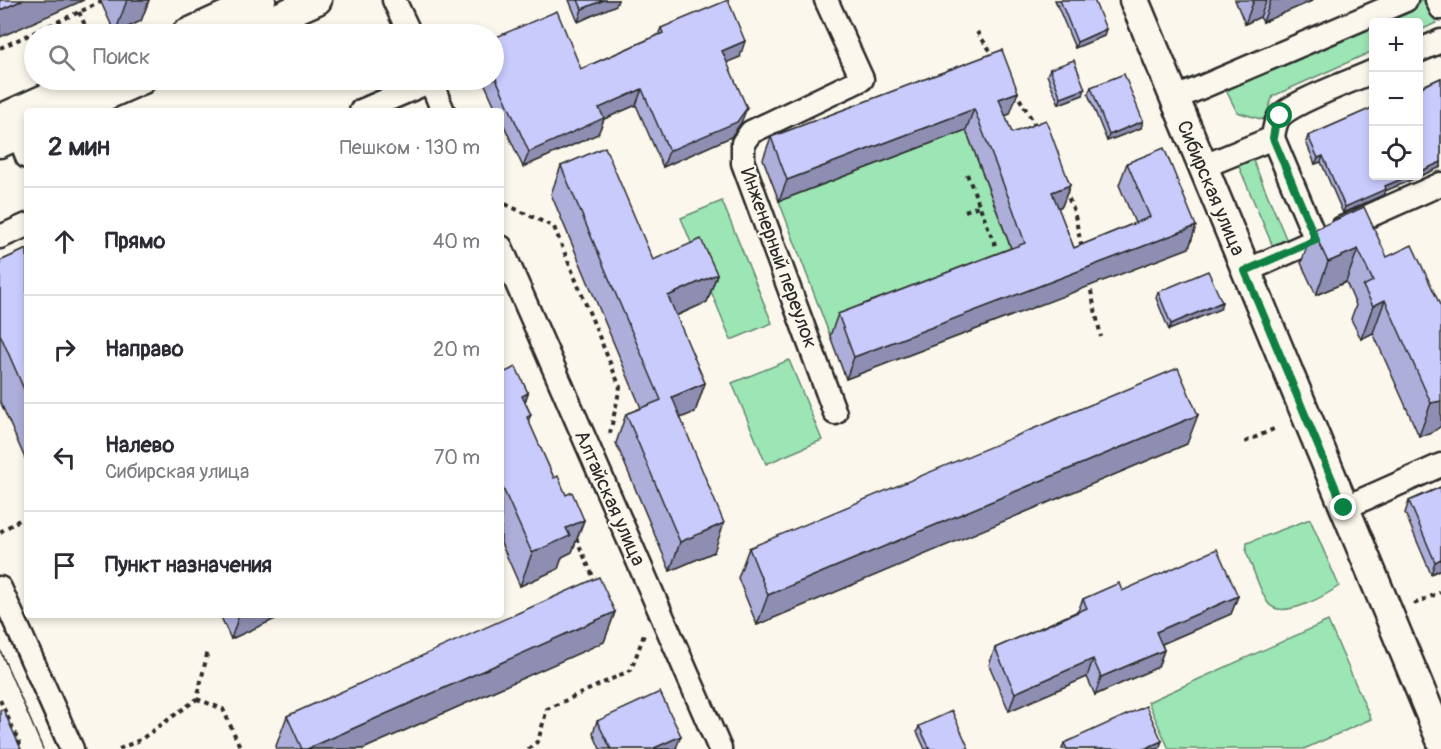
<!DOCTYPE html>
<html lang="ru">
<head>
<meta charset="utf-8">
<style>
	body { margin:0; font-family:Pangolin,sans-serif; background:#f2f2f3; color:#2b2b33 }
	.controls { position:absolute; right:18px; top:18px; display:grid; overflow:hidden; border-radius:6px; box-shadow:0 3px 9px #0003 }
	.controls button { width:54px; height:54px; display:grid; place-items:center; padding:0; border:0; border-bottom:2px solid #e1e1e2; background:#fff; color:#2b2b33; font:30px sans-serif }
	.stop { position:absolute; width:18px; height:18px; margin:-14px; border:4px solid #0b8043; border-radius:50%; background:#fff }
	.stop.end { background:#0b8043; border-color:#fff; box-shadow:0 2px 6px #0008 }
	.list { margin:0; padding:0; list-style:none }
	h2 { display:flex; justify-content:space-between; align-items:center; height:78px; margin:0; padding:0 24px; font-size:26px }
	h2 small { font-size:20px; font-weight:400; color:#7c7c81 }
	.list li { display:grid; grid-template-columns:39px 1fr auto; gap:18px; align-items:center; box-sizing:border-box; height:108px; padding:0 24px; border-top:2px solid #e1e1e2 }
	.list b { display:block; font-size:22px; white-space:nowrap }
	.list p { margin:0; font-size:20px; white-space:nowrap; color:#7c7c81 }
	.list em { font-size:20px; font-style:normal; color:#7c7c81 }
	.icon { flex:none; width:33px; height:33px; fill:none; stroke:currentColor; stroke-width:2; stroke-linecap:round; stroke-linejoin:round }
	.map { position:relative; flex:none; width:1441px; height:749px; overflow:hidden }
	.search { position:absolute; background:#fff; box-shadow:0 3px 9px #0003; left:24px; top:24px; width:480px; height:66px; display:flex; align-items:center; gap:15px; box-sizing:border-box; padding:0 21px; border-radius:33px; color:#7c7c81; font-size:22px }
	.panel { position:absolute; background:#fff; box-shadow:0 3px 9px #0003; left:24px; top:108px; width:480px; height:510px; border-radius:6px }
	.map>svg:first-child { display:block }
</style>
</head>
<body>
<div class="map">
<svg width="1441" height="749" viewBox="0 0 1441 749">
	<rect width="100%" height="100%" fill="#fbf7ec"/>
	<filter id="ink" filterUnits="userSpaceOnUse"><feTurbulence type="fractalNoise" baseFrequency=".0167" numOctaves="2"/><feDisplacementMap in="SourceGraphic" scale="12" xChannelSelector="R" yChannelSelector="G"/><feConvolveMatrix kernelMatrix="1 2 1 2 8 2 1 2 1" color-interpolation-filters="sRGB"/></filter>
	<g filter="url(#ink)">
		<g fill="#9ce5b4" stroke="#648870" stroke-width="1.5">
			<polygon points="1415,0 1426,0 1436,23 1419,31 1418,22 1374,22 1373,51 1273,96 1264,120 1237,112 1224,86"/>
			<polygon points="966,130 1017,265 830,336 779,201"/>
			<polygon points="1251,156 1288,243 1274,249 1237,162"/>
			<polygon points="722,201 772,323 731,340 681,218"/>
			<polygon points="789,360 822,440 766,464 732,383"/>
			<path d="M1310 519 1339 586C1325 596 1281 621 1268 603 1260 592 1252 565 1246 552L1247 543Z"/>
			<polygon points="1328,621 1371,719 1304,749 1169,749 1148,702"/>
		</g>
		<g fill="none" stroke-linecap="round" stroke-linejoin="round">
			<g stroke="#2b2b2b" stroke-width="27">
				<g id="minor">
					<polyline points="394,0 410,34"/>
					<polyline points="826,0 862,79 751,132 743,143 743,163 835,413"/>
					<polyline points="1437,0 1441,8"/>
					<polyline points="1418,51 1441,41"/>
					<polyline points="430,80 443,111"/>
					<polyline points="1174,99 1406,0"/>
					<polyline points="361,111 431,81"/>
					<polyline points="19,134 27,157"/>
					<path d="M1273 138C1274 130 1275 122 1280 116 1295 101 1352 81 1374 71"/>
					<polyline points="1202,167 1273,138 1316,240 1246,271"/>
					<polyline points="1342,228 1441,184"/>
					<polyline points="0,237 27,225"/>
					<polyline points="501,247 720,749"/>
					<polyline points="1344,508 1441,465"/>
					<polyline points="0,588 72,749"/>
				</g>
			</g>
			<g stroke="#2b2b2b" stroke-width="33">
				<g id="major">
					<polyline points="1134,0 1441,740"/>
					<polyline points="186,34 261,0"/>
					<polyline points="241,34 317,0"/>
					<polyline points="71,111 141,80"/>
					<polyline points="0,119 87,80"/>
					<polyline points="0,143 27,131"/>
				</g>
			</g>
			<g stroke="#2b2b2b" stroke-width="4" stroke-dasharray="4.5 4.5" stroke-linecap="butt">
				<polyline points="79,12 89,34"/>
				<polyline points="977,32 994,56"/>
				<polyline points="0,48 101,2"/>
				<polyline points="1015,91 1037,128"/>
				<polyline points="967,174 996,247"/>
				<polyline points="1065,190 1074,211 1082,249"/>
				<polyline points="501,197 503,203 554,227 620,387 609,438"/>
				<polyline points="965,211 979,206"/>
				<polyline points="1089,282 1101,337"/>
				<polyline points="1245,442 1276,428"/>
				<polyline points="0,532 21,519"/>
				<polyline points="576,538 595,581"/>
				<polyline points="1414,604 1441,592"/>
				<polyline points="197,699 223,709 241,749"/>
				<polyline points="0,700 22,749"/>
				<polyline points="119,749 140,740 197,699 208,650"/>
				<polyline points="528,749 538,741 547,709 631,670 645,632"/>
			</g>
			<use href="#minor" stroke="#fbf7ec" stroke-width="22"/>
			<use href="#major" stroke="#fbf7ec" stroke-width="28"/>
			<g stroke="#2b2b2b" stroke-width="1.5">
				<polyline points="0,618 58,749"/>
				<polyline points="0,650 43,749"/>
			</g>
		</g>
		<g fill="#adafda" stroke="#2b2b2b" stroke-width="1.5">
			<polygon points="100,0 149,0 141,21 115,33"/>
			<polygon points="569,0 618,0 616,5 578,22"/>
			<polygon points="1055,0 1094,0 1104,36 1075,48"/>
			<polygon points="1235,0 1314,0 1263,22 1260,17 1245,24"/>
			<polygon points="661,28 740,57 727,62 741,123 731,137 663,167 636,105 604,119 598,134 523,167 501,119 501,111 497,111 483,80 494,80 494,38 581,69 658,35"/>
			<polygon points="1002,50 1010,114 1005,116 1012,133 1070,185 1062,206 1058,208 1074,248 1135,223 1119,185 1127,163 1196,226 1189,248 846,379 830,336 838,314 1011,248 966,130 779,201 763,159 771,137"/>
			<polygon points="1050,69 1083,95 1059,104 1047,75"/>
			<polygon points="1441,78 1441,167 1385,191 1383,195 1343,213 1321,162 1315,164 1306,142 1308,136"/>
			<polygon points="1091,87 1141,128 1107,141 1088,94"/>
			<polygon points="561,166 653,260 717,274 707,302 676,316 705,383 695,412 680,418 714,552 670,571 616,443 626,414 641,408 551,194"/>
			<polygon points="1313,230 1387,257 1441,307 1430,434 1419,436 1373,333 1361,339 1351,319 1356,305 1346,282 1316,295 1301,263"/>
			<polygon points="27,249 27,463 0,401 0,261"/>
			<polygon points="1158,292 1220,309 1169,330 1156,298"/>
			<polygon points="501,374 528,393 525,402 531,415 528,421 554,478 584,520 572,552 562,557 558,569 520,586 501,543"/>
			<polygon points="1187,444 757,625 738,578 749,548"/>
			<polygon points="1441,487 1441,569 1431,574 1405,513 1409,501"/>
			<polygon points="1122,591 1238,596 1231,614 1162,644 1164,650 1158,667 1095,695 1087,677 1009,711 989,665 995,648 1078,611 1083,599"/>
			<polygon points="615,612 604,642 363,749 277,749 276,746 287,716"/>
			<polygon points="220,615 284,615 231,639"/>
			<polygon points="597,721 676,748 674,749 600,749 593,733"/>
			<polygon points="919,726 969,749 925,749 917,732"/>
			<polygon points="1064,743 1159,749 1062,749"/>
		</g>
		<g fill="#8d8eb1" stroke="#2b2b2b" stroke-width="1.5">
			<polygon points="23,0 84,0 0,37 0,10"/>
			<polygon points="127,0 149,0 141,21 115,33"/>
			<polygon points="604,0 618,0 616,5 578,22 582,9"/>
			<polygon points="1254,0 1267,0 1260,17 1245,24"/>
			<polygon points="1271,0 1314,0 1263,22"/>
			<polygon points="1106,29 1104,36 1075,48 1077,42"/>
			<polygon points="745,41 740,57 716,67 722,51"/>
			<polygon points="642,89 636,105 604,119 598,134 523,167 529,152 599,108"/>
			<polygon points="1085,89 1083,95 1059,104 1061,98"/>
			<polygon points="1018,92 1010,114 991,121 999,99"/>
			<polygon points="747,108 741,123 731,137 663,167 669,151"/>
			<polygon points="974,109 966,130 779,201 787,180"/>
			<polygon points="1143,121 1141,128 1107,141 1109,135"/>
			<polygon points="1323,156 1321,162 1315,164 1318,158"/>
			<polygon points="1441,162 1441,167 1385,191 1383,195 1343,213 1345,207 1385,186 1409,176 1419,176 1419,172"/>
			<polygon points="1070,185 1062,206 1044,213 1052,192"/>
			<polygon points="1196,226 1189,248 846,379 854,357"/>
			<polygon points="1358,249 1346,282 1316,295 1328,262"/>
			<polygon points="717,274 707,302 657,324 668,296"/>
			<polygon points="1385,300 1373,333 1361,339 1373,306"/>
			<polygon points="1222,302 1220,309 1169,330 1171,324"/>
			<polygon points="705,383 695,412 661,426 672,397"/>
			<polygon points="528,393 516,426 522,396"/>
			<polygon points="1441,401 1441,426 1430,434 1419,436 1431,403"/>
			<polygon points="1198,415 1187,444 757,625 768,595"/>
			<polygon points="584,520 572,552 562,557 558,569 520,586 532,553 566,528"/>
			<polygon points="724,523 714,552 670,571 680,542"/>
			<polygon points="1441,559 1441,569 1431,574 1435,562"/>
			<polygon points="1238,596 1231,614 1150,649 1156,632"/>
			<polygon points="615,612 604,642 363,749 307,749"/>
			<polygon points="239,615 284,615 231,639"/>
			<polygon points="1164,650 1158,667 1095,695 1101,677"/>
			<polygon points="1093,659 1087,677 1009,711 1015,693"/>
			<polygon points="681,736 676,748 674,749 652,749"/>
			<polygon points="1162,741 1159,749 1144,749"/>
		</g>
		<g fill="#c9cbfd" stroke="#2b2b2b" stroke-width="1.5">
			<polygon points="0,0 23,0 0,10"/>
			<polygon points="578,0 604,0 582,9"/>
			<polygon points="728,0 745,41 722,51 747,108 737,122 669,151 642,89 599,108 604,118 529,152 494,74 494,38 557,11 581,69 663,33 661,28"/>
			<polygon points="1060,0 1094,0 1106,29 1077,42"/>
			<polygon points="1002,50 1018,92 999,99 1012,133 1046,120 1070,185 1052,192 1074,248 1150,217 1127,163 1164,148 1196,226 854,357 838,314 1025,243 1013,209 974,109 787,180 771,137"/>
			<polygon points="1074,60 1085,89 1061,98 1050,69"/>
			<polygon points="1124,74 1143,121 1109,135 1091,87"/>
			<polygon points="1441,78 1441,162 1419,172 1419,88"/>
			<polygon points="1374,107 1374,176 1409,176 1385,186 1386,189 1345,207 1323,156 1318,158 1308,136"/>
			<polygon points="605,147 653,260 701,239 717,274 668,296 705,383 672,397 724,523 680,542 626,414 661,400 561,166"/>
			<polygon points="1364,207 1387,257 1412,245 1441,307 1441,401 1431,403 1385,300 1373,306 1363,286 1373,281 1358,249 1328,262 1313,230"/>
			<polygon points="27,249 27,396 0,334 0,261"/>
			<polygon points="1208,271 1222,302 1171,324 1158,292"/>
			<polygon points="516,367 528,393 522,396 531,415 527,417 554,478 558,476 566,495 572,492 584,520 566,528 570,536 532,553 501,484 501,374"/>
			<polygon points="1178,368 1198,415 768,595 749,548"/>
			<polygon points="1441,487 1441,559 1435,562 1409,501"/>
			<polygon points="1217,549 1238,596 1156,632 1164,650 1101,677 1093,659 1015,693 995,648 1087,608 1083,599 1119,583 1122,591"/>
			<polygon points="599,577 615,612 307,749 302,749 287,716"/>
			<polygon points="660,692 681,736 652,749 611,749 597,721"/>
			<polygon points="1146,706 1162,741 1144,749 1067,749 1064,743"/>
			<polygon points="3,709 21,749 0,749 0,710"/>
			<polygon points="952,711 969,749 930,749 919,726"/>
		</g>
	</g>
	<g fill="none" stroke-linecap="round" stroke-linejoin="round" filter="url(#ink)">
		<polyline stroke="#0b8043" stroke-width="8" points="1280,116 1275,126 1273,138 1316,240 1245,271 1344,508"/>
	</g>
	<g text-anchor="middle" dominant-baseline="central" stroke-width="4.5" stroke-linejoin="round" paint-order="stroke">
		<g font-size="20" fill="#2b2b2b" stroke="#fbf7ec">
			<text transform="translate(1211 188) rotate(67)">Сибирская улица</text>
			<text transform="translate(779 258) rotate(70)">Инженерный переулок</text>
			<text transform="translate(610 498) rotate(66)">Алтайская улица</text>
		</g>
	</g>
</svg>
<div class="controls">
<button>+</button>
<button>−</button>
<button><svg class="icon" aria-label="locate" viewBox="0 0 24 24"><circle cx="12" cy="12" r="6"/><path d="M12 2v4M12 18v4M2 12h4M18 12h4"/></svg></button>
</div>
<div class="stop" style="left:1280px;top:116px"></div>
<div class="stop end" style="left:1344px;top:508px"></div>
<div class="search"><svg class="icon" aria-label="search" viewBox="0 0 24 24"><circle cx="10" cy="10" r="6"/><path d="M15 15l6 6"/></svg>Поиск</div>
<section class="panel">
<h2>2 мин<small>Пешком · 130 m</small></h2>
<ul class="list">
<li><svg class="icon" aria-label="ahead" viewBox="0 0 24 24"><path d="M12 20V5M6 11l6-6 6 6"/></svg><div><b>Прямо</b></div><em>40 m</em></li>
<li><svg class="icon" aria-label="right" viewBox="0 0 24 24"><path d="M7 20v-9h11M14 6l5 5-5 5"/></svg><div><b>Направо</b></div><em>20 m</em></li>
<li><svg class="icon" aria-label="left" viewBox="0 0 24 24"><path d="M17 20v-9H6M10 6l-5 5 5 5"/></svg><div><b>Налево</b><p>Сибирская улица</p></div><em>70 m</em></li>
<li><svg class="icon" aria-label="arrive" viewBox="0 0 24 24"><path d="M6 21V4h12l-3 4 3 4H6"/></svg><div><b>Пункт назначения</b></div></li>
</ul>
</section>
</div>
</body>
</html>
